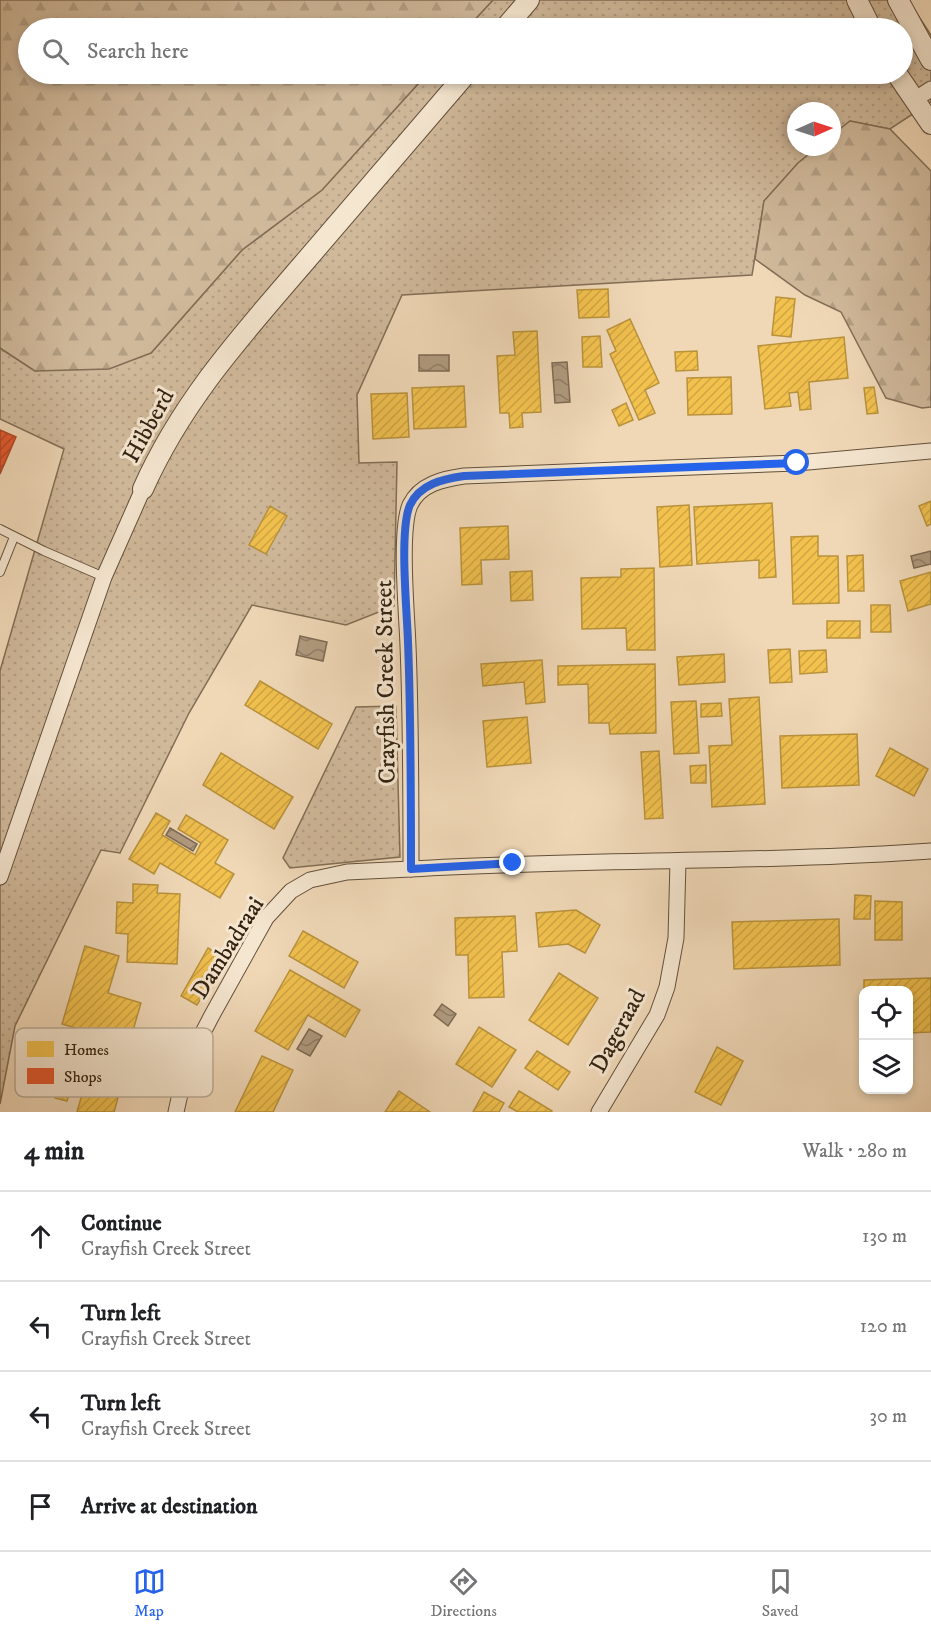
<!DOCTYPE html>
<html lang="en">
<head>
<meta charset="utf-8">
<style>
	body { margin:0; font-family:"IM FELL DW Pica",serif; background:#f2f2f2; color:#202124 }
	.controls { position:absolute; right:18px; bottom:18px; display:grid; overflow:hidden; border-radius:12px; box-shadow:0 3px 9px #0003 }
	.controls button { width:54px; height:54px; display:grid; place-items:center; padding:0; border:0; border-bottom:2px solid #e0e0e0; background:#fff; color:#202124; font:30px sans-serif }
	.compass { position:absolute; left:787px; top:102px; width:54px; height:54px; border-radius:50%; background:#fff; box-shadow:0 3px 9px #0003; rotate:87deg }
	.stop { position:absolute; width:18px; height:18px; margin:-14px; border:4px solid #2563eb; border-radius:50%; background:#fff }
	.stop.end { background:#2563eb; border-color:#fff; box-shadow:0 2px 6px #0008 }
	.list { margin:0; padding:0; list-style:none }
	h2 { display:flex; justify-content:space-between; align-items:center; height:78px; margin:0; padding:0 24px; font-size:26px }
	h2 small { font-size:20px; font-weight:400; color:#757577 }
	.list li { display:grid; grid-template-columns:39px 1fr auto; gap:18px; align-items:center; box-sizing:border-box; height:90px; padding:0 24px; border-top:2px solid #e0e0e0 }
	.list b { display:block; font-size:22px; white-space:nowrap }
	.list p { margin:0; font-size:20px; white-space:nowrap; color:#757577 }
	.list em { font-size:20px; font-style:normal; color:#757577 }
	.icon { flex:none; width:33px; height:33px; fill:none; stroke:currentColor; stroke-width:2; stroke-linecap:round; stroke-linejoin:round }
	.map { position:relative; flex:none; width:931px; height:1112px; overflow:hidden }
	.search { position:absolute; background:#fff; box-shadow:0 3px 9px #0003; left:18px; right:18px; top:18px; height:66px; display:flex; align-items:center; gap:15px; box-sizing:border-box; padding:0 21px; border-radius:33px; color:#757577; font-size:22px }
	.sheet { height:438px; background:#fff }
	nav { display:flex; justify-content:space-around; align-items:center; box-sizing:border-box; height:84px; border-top:2px solid #e0e0e0; background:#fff; font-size:16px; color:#757577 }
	nav a { display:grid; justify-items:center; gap:3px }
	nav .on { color:#2563eb }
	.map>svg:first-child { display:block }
</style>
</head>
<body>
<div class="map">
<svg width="931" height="1112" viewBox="0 0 931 1112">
	<defs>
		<pattern id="grass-dots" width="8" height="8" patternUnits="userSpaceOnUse" patternTransform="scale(1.5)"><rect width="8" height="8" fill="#d0b99b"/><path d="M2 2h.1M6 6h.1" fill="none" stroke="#b39f84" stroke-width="1.8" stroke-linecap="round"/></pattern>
		<pattern id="forest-firs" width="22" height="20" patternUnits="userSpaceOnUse" patternTransform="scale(1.5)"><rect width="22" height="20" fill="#d0b99b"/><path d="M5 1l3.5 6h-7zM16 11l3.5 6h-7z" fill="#b39f84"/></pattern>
		<pattern id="water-waves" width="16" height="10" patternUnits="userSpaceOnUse" patternTransform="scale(1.5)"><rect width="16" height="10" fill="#b09a7f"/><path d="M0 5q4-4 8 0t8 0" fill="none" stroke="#907d67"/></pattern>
		<pattern id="homes-hatch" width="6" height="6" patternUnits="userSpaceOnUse" patternTransform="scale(1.5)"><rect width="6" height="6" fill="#f2c14e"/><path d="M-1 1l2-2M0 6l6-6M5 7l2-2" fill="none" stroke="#d0a643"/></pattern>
		<pattern id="shops-hatch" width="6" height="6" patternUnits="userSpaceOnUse" patternTransform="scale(1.5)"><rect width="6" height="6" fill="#e4572e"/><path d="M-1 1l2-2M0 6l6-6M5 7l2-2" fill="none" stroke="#ba4826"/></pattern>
	</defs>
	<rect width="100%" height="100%" fill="#f0d8b7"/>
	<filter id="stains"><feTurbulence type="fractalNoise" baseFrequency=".00333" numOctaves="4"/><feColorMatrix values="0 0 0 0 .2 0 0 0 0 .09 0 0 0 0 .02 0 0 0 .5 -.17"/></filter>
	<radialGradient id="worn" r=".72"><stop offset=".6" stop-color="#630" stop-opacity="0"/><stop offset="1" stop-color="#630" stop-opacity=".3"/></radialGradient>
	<g fill="url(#grass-dots)" stroke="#826e56" stroke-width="1.5">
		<polygon points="493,0 908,0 931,35 931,102 890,129 850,121 832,135 832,111 796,111 796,147 818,147 798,163 764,201 752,275 402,295 357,395 359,463 397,462 394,606 346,625 252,605 189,713 120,853 101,850 15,1026 0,1104 0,671 64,449 0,419 0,348 35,371 151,353 242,250 322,190 427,74 902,74 902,28 467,28"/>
		<polygon points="396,706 400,857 290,868 283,858 356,707"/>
	</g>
	<g fill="url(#forest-firs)" stroke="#826e56" stroke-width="1.5">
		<polygon points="0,0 493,0 467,28 28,28 28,74 427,74 322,190 242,250 151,353 109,369 35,371 0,348"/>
		<polygon points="850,121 890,129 931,171 931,407 922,408 886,398 841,312 805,295 755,259 764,201 798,163 818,147 832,147 832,135"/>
	</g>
	<g fill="url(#water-waves)" stroke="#7e6a53" stroke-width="1.5">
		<polygon points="449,355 449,371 419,371 419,355"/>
		<polygon points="567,362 570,402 555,403 552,363"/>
		<polygon points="931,551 931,564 914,568 911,556"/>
		<polygon points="300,636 327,642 323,661 296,655"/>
		<polygon points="170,828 197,844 193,851 166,835"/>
		<polygon points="442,1004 456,1014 448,1026 434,1015"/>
		<polygon points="309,1029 322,1036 310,1056 297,1049"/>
	</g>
	<g fill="url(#homes-hatch)" stroke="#b9923c" stroke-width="1.5">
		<polygon points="608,289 609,317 579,318 577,290"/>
		<polygon points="776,297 795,299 791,337 772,335"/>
		<polygon points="630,319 659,383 645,390 655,413 639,420 610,354 616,351 607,330"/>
		<polygon points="537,331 541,412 522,413 523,427 510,428 509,413 500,413 497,356 515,355 513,332"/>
		<polygon points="600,336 602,367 583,367 582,337"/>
		<polygon points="844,337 848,378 809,382 811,409 800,410 798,392 789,393 791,406 765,409 758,346"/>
		<polygon points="697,351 698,370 676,371 675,352"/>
		<polygon points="731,377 732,414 688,415 687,378"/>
		<polygon points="464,386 466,427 414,429 412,388"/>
		<polygon points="874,387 878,413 867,414 864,388"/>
		<polygon points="407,393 409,437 373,439 371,394"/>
		<polygon points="626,403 633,420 619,426 612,410"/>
		<polygon points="931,501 931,524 927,526 919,506"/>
		<polygon points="772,503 776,577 759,578 759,560 697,564 694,507"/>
		<polygon points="689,505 692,565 660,567 657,507"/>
		<polygon points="270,506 287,516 266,554 249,545"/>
		<polygon points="508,526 509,559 481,560 482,584 462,585 460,528"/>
		<polygon points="818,536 818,556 838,556 839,603 793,604 791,537"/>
		<polygon points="863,555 864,591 848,591 847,556"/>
		<polygon points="654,568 655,650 627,650 626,628 582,629 581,578 621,577 621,569"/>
		<polygon points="532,571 533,600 511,601 510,572"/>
		<polygon points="931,572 931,604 908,611 900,581"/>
		<polygon points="871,605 890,605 891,632 871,632"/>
		<rect x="827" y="621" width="33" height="17"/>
		<polygon points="790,649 792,682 770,683 768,650"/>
		<polygon points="826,650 827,672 800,674 799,651"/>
		<polygon points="724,654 725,682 679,685 677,657"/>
		<polygon points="542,660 545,702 526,704 524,682 483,686 481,664"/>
		<polygon points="655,664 656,733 610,734 609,723 589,723 588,684 558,685 558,666"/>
		<polygon points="260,681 332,724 318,749 245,705"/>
		<polygon points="759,697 765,804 712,807 709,746 732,745 729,699"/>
		<polygon points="696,701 699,753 674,754 671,702"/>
		<polygon points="721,703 722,716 701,717 701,704"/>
		<polygon points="527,717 531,763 487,767 483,721"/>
		<polygon points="857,734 859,785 782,788 780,736"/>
		<polygon points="890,748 928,769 914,796 876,776"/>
		<polygon points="659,751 663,818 645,819 641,752"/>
		<polygon points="221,753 293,797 274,829 203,785"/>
		<polygon points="706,765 706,783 691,783 690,766"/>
		<polygon points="156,813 170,821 162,835 195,855 201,843 178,829 186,815 228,840 215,863 234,874 220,898 160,863 154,874 129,859"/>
		<polygon points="133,884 158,885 157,893 180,894 177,964 127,962 128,934 116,933 117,902 133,903"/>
		<polygon points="855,895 871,896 870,919 854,919"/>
		<polygon points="875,901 902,902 902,940 875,940"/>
		<polygon points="576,910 600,925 585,953 568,944 539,947 536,913"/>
		<polygon points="515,916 517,951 502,952 504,997 469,998 468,955 456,955 455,918"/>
		<polygon points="839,919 840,965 734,969 732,922"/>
		<polygon points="303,931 358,962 344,988 289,956"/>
		<polygon points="85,946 119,956 108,993 141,1003 129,1044 62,1024"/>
		<polygon points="208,948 225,958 197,1005 181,996"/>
		<polygon points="290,970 360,1010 345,1037 308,1015 288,1050 255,1031"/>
		<polygon points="559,973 598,998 568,1045 529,1020"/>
		<polygon points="931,978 931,1032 908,1033 908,990 864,990 864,980"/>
		<polygon points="479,1027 516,1050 492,1087 456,1064"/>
		<polygon points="717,1047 743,1061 721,1105 695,1092"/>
		<polygon points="537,1051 570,1072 558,1090 525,1068"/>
		<polygon points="262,1056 293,1070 273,1112 235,1112"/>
		<polygon points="92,1059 126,1069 114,1112 77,1112"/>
		<polygon points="62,1075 74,1078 67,1101 55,1098"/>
		<polygon points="399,1091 430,1112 385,1112"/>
		<polygon points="519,1091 552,1111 551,1112 518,1112 509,1107"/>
		<polygon points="484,1092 504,1103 499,1112 473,1112"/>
	</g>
	<polygon fill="url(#shops-hatch)" stroke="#af4726" stroke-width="1.5" points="0,430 16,437 0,474"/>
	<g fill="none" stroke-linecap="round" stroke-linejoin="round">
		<g stroke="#63503b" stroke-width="10">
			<g id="service">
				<polyline points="0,529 44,551 104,577"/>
				<polyline points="0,572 14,537"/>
			</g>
		</g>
		<g stroke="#63503b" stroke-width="17">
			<g id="minor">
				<polyline points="914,100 931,89"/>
				<path d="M931 451 797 463 464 476C443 479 420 484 410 505 399 531 407 615 408 646 411 720 411 795 411 869 584 859 758 863 931 851"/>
				<polyline points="0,877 104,577 143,489"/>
				<polyline points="176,1112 182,1085 195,1048 211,1017 266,918 291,891 310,880 347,872 411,869"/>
				<polyline points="599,1112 657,1015 667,987 676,938 678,861"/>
			</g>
		</g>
		<g stroke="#63503b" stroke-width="22">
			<g id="tertiary">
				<polyline points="857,0 871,28"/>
				<polyline points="898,0 931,60"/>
				<polyline points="505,28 529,0"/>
				<polyline points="897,74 931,124"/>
				<path d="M143 489C182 401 242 335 303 264 358 200 412 137 466 74"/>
			</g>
		</g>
		<use href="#service" stroke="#f5e6d0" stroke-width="8"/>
		<use href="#minor" stroke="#f5e6d0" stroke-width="15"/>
		<use href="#tertiary" stroke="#f5e6d0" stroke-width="20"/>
	</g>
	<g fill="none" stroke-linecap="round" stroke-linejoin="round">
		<path stroke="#2563eb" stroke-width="8" d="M513 863 411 869C411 793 411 717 408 642 407 611 399 530 410 505 420 484 443 479 464 476L797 463"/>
	</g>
	<g text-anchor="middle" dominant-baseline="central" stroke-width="6" stroke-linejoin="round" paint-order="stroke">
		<g font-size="24" fill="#342312" stroke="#f5e6d0">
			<text transform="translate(149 426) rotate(-61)">Hibberd</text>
			<text transform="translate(386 682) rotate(-91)">Crayfish Creek Street</text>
			<text transform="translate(228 948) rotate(-58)">Dambadraai</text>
			<text transform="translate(618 1031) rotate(-62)">Dageraad</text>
		</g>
	</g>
	<rect x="15" y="1028" width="198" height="69" rx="9" fill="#f5e6d0" stroke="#bbac97" stroke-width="1.5"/>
	<rect x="27" y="1041" width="27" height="16" fill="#f2c14e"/>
	<rect x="27" y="1068" width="27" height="16" fill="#e4572e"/>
	<g font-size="16" fill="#342312">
		<text x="64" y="1055">Homes</text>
		<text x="64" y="1082">Shops</text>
	</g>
	<rect width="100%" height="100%" filter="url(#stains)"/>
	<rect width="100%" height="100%" fill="url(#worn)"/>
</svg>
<div class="controls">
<button><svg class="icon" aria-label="locate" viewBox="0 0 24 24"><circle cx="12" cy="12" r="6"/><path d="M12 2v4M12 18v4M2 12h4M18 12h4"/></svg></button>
<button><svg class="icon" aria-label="layers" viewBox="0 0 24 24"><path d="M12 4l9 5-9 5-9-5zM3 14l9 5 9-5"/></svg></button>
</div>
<svg class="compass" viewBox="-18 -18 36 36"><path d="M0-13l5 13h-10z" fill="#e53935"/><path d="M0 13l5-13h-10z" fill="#757577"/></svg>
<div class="stop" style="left:797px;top:463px"></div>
<div class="stop end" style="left:513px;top:863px"></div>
<div class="search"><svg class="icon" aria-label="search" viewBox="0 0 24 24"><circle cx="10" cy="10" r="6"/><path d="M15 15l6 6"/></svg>Search here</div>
</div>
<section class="sheet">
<h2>4 min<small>Walk · 280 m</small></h2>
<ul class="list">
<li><svg class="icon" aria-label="ahead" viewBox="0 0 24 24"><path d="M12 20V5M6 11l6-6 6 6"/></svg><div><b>Continue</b><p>Crayfish Creek Street</p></div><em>130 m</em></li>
<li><svg class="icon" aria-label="left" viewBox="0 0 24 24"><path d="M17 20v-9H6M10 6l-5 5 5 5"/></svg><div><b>Turn left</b><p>Crayfish Creek Street</p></div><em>120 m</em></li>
<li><svg class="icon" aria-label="left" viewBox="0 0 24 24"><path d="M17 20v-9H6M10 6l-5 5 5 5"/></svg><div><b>Turn left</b><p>Crayfish Creek Street</p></div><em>30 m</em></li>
<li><svg class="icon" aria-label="arrive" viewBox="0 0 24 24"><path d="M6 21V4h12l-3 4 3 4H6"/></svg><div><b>Arrive at destination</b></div></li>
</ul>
</section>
<nav>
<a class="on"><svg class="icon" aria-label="map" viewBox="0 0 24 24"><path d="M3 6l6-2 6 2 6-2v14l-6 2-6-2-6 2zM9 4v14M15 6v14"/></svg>Map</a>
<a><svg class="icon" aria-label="directions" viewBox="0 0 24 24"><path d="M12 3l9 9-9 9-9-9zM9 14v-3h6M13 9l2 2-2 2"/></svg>Directions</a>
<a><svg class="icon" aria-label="saved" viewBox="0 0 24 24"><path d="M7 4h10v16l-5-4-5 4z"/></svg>Saved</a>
</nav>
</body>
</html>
